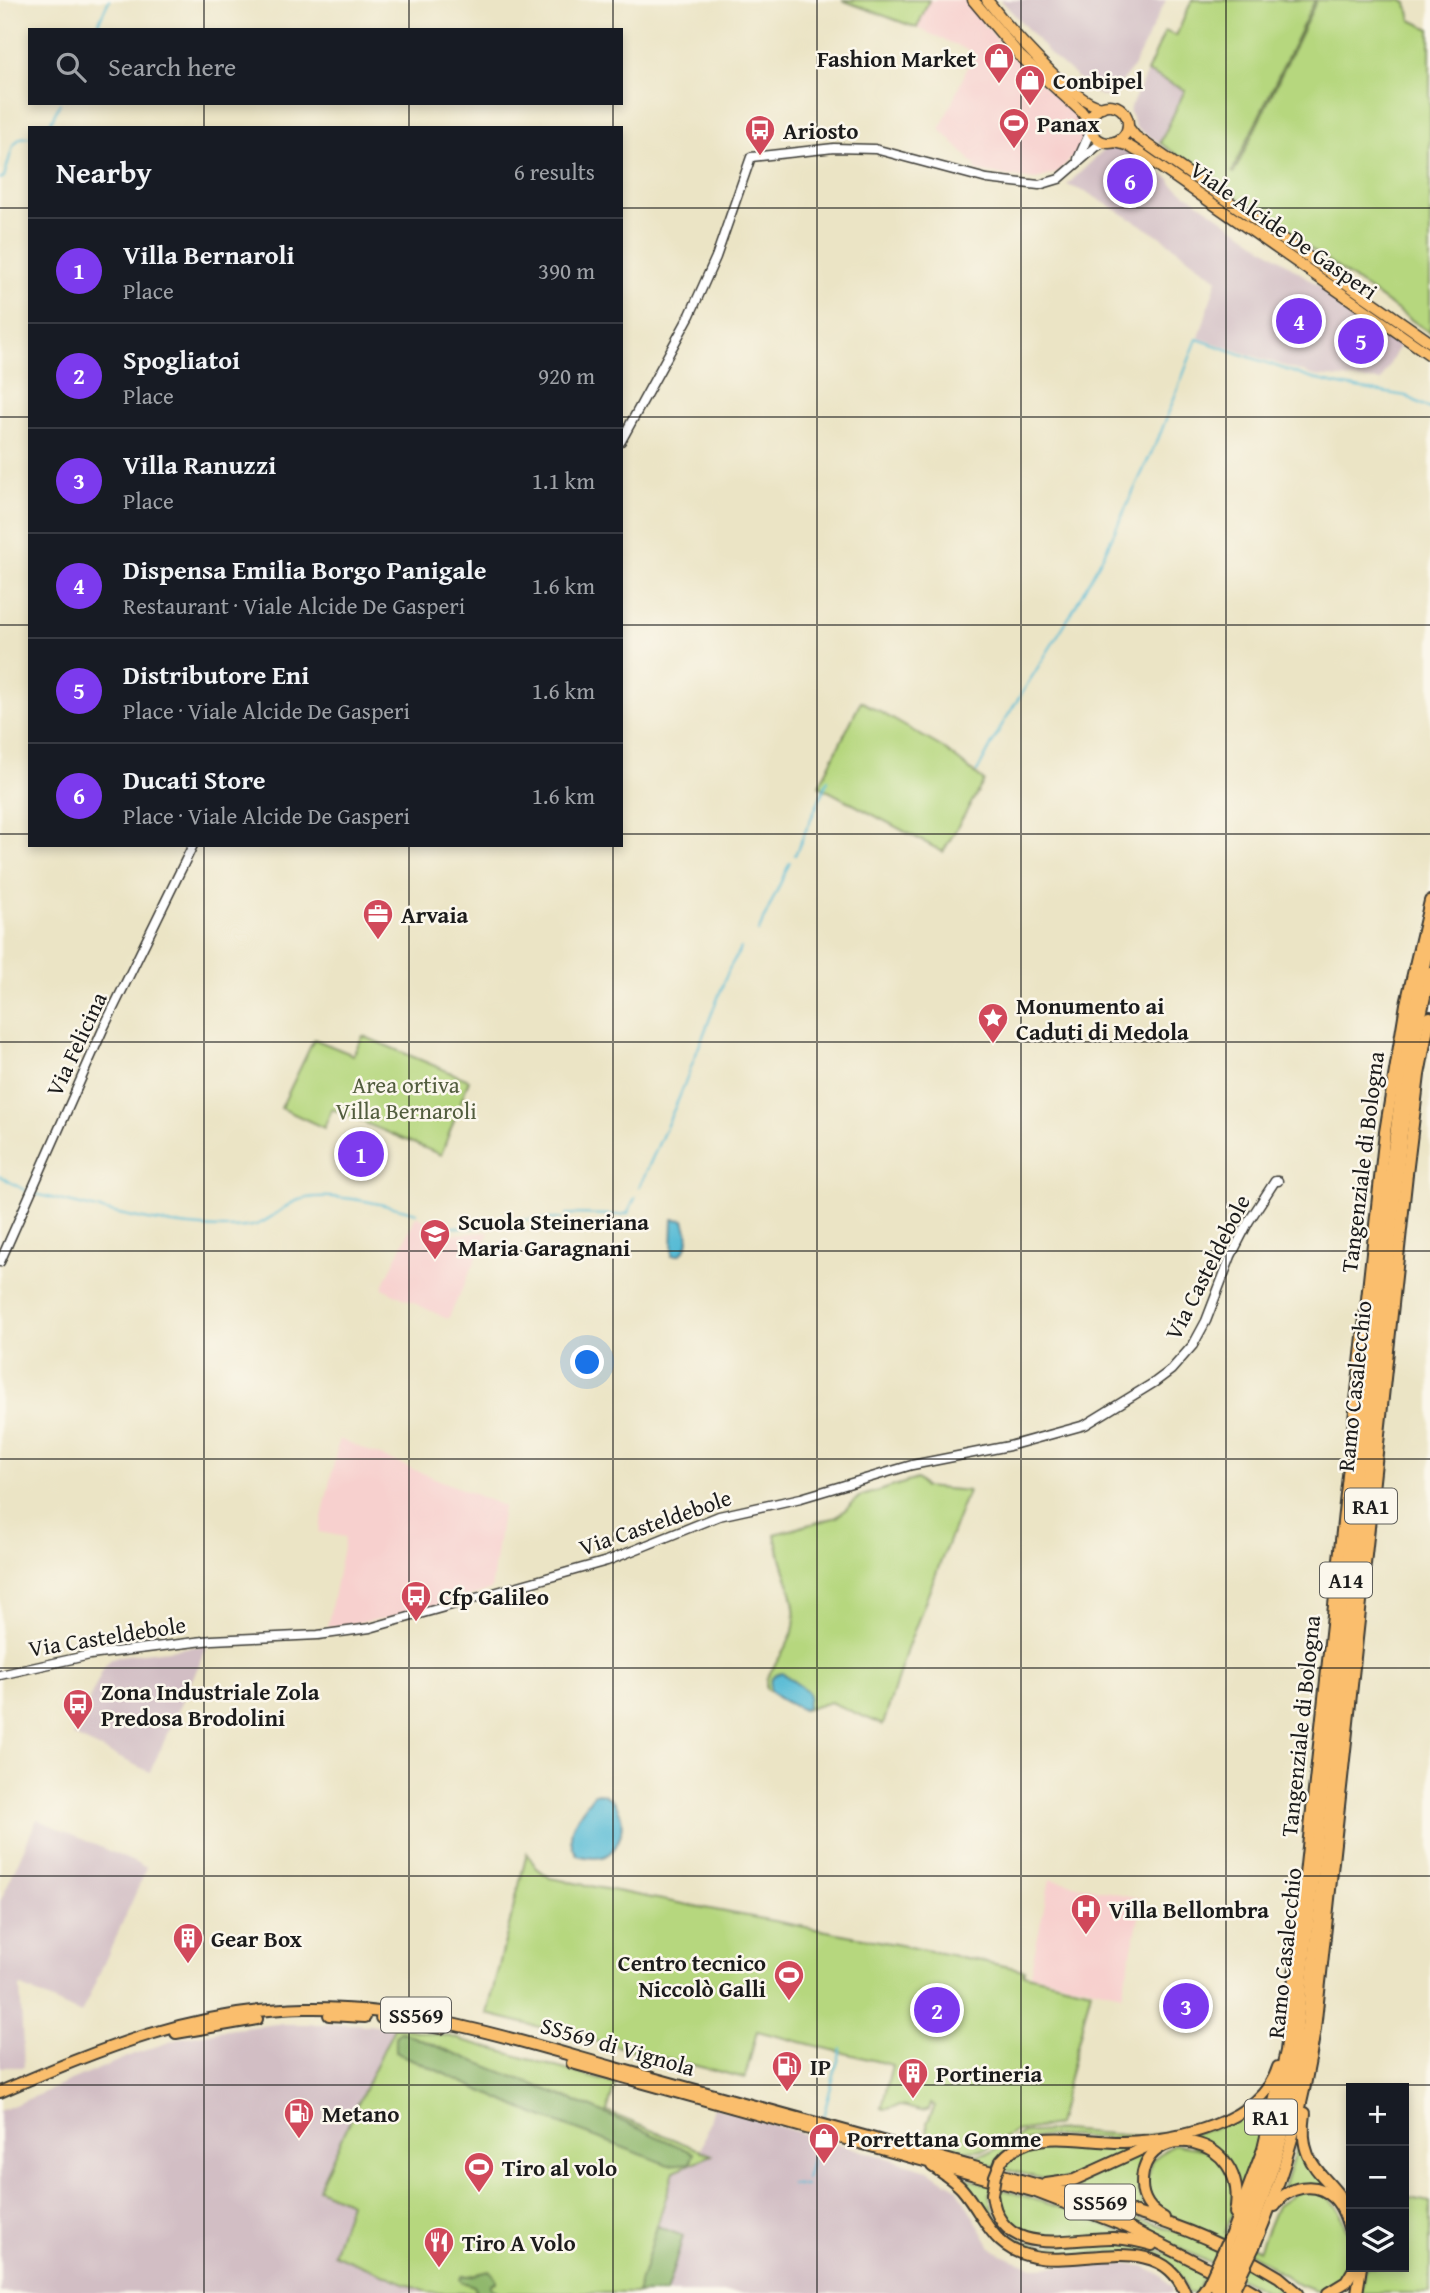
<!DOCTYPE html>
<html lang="en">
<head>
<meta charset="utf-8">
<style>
	body { margin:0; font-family:"Gentium Book Plus",serif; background:#20242c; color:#f1f3f6 }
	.controls { position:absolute; right:21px; bottom:21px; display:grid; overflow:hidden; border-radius:0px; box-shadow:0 4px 10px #0003 }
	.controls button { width:63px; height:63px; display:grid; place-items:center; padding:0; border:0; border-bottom:2px solid #363941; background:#171b24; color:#f1f3f6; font:35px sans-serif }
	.you { position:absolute; left:588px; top:1363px; width:24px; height:24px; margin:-18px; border:5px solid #fff; border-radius:50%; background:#1a73e8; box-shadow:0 0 0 10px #1a73e833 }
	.badge { display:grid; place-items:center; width:46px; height:46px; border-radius:50%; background:#7c3aed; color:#fff; font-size:23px; font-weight:700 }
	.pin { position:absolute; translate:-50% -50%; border:4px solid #fff; box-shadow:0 2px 7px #0006 }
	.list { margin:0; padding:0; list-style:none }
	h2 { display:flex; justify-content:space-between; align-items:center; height:91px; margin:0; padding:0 28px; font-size:30px }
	h2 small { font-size:23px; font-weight:400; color:#9ea1a6 }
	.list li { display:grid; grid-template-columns:46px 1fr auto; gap:21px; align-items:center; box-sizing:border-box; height:105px; padding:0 28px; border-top:2px solid #363941 }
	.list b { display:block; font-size:26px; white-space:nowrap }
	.list p { margin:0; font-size:23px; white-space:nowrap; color:#9ea1a6 }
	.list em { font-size:23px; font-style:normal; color:#9ea1a6 }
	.icon { flex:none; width:38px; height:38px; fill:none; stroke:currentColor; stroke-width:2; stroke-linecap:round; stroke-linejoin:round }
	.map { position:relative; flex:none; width:1430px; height:2293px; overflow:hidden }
	.search { position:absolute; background:#171b24; box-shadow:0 4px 10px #0003; left:28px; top:28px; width:595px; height:77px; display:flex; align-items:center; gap:18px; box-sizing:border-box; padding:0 24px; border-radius:0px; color:#9ea1a6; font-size:26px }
	.panel { position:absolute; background:#171b24; box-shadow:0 4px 10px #0003; left:28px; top:126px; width:595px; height:721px; border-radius:0px }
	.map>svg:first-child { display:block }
</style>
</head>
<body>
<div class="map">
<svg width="1430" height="2293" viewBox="0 0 1430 2293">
	<rect width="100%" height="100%" fill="#fbf7ec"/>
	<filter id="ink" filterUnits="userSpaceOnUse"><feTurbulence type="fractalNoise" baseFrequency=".0143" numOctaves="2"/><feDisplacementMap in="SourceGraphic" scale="14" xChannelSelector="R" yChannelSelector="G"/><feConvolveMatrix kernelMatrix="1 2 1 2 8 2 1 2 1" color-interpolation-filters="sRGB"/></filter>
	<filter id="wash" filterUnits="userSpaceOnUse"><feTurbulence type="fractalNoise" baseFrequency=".00686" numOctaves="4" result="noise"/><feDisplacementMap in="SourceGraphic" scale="28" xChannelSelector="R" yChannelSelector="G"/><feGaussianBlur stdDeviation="1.57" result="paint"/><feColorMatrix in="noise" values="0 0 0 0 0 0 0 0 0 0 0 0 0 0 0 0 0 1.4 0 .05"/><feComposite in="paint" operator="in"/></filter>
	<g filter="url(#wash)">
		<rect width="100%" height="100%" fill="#ebe4c5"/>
		<g fill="#f7d0ce">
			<polygon points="929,0 967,0 981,17 985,29 987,25 1001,46 1080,119 1087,133 1074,156 1057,173 1034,180 976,171 975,165 940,129 974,53 917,28"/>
			<polygon points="416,1216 453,1234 489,1232 448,1319 382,1288"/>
			<polygon points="339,1439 503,1506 491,1590 404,1615 327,1628 345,1537 319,1532"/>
			<polygon points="1050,1879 1143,1899 1122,1994 1030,1974"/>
		</g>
		<g fill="#d2bec4">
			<polygon points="1001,0 1166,0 1132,69 1113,93 1105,97 1095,93 1053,57"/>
			<polygon points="1147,72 1185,90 1160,143 1136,128 1129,110"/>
			<polygon points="1109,145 1125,147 1170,179 1172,184 1401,343 1381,381 1315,376 1199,338 1217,279 1161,237 1088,193 1067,185"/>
			<polygon points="208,1645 150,1772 73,1736 104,1667 110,1660 119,1656"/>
			<polygon points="37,1819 147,1868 81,2014 20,1986 24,2067 0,2067 0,1902"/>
			<polygon points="277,2024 355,2024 394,2027 318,2189 350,2203 334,2254 429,2293 0,2293 0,2111 134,2054 181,2038 224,2030"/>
			<polygon points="713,2107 928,2170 957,2188 991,2247 1006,2257 1033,2267 1122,2264 1143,2266 1156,2272 1172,2286 1172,2293 666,2293 683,2236 657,2226 664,2199 674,2171 690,2163 700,2154"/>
		</g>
		<g fill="#b6d77e" stroke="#697a4d" stroke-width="2">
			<polygon points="842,0 929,0 917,28"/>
			<polygon points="1192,0 1315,0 1232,172 1234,173 1317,0 1401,0 1407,3 1411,20 1430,29 1430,333 1160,143 1185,90 1147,72 1165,31 1176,36"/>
			<polygon points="861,701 943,748 984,781 943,852 819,786"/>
			<polygon points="363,1036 469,1080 441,1155 332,1109 324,1128 281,1108 314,1039 353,1055"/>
			<path d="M917 1479 924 1487 968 1491 907 1649 883 1725 830 1702 805 1710 766 1689V1680C774 1664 788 1648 793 1631 801 1602 779 1563 775 1534L837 1517 859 1497Z"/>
			<path d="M527 1853 536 1867 550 1878C708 1910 867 1937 1024 1970L1023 1974 1027 1975 1091 1990 1057 2125 1016 2131 985 2149 962 2151 933 2143 928 2136 927 2123 935 2106 931 2104 929 2109C919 2114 910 2106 899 2106 891 2106 891 2111 882 2108L892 2065 757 2031 745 2078 487 2014Z"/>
			<polygon points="394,2027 448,2036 615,2084 607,2112 712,2155 674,2171 657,2226 683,2236 666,2293 429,2293 333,2254 350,2203 318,2189"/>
			<polygon points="1273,2089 1267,2116 1241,2195 1229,2163 1178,2137 1214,2128"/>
			<path d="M1063 2130 1135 2136 1174 2133C1158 2136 1142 2139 1125 2139 1081 2140 1029 2122 997 2161L1004 2164 1021 2148 1039 2141 1111 2145 1142 2143 1143 2145 1072 2178 1051 2181 904 2143 911 2136 917 2137 930 2147 969 2156 990 2152 1024 2133Z"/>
			<polygon points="1299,2140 1330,2190 1282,2191"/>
			<path d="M1164 2142C1139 2166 1134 2170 1143 2205L1141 2208 1067 2187Z"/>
			<polygon points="1173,2144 1212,2151 1232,2181 1232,2215 1225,2233 1259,2250 1277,2206 1300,2190 1325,2194 1340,2211 1351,2243 1351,2267 1349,2273 1332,2289 1315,2291 1299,2285 1259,2258 1222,2239 1168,2216 1153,2206 1145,2184 1152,2160"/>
			<path d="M957 2175 1062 2208 1129 2235C1117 2237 1100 2236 1086 2237 1045 2240 1002 2246 995 2193H989C990 2204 993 2214 1000 2223 1031 2265 1100 2232 1144 2245 1178 2255 1211 2277 1242 2293H1227L1202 2280 1196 2293H1187C1165 2220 1066 2272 1018 2249 986 2234 979 2200 955 2178Z"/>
			<path d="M1047 2191C1130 2216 1223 2237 1292 2293H1268L1192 2254Z"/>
			<polygon points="1404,2197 1430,2202 1430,2293 1361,2293 1365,2267 1404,2267"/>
		</g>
		<g fill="#90b86d" stroke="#566a44" stroke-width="2">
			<polygon points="401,2032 590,2107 694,2153 690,2163 669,2165 524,2110 396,2052 396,2035"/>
			<polygon points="657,2226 683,2236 666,2293 637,2293"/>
			<path d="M490 2271 496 2278V2282L490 2284V2287L500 2293H476L474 2286 462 2282 460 2279 462 2276C472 2277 479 2272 490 2271Z"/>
		</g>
		<g fill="#57bbd5" stroke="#3a6c78" stroke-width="2">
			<path d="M673 1219 684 1220C688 1234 692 1246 679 1255H672Z"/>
			<path d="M782 1673 807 1691 809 1696 807 1707 803 1710C793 1705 776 1699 770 1690 769 1680 772 1675 782 1673Z"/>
			<path d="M600 1793C628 1801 628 1844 605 1856 596 1860 585 1857 577 1855 561 1831 580 1814 594 1794Z"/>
		</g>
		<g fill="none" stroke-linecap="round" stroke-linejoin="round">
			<g stroke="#57bbd5" stroke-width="2">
				<polyline points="95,30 109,0"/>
				<polyline points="48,128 60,103"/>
				<polyline points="0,179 4,177 13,146 20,138 30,137"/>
				<polyline points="977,772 1002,725 1071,614 1106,550 1161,432 1197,339 1310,378 1344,386 1406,396 1430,409"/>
				<polyline points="795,855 828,780"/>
				<polyline points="758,932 790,862"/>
				<polyline points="0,1176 26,1191"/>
				<polyline points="639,1188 679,1098 729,969 741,948"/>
				<path d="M35 1194C99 1209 180 1233 245 1227 266 1226 278 1209 296 1201 326 1189 386 1205 417 1213"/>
				<polyline points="566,1214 621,1215 628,1213 635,1198"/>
				<path d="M428 1219C460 1236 490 1224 525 1220 537 1219 550 1219 563 1219"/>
				<polyline points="823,2117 841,2049"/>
				<polyline points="816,2146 818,2137"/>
				<polyline points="806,2179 813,2154"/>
				<polyline points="792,2184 805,2186"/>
			</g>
		</g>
	</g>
	<g filter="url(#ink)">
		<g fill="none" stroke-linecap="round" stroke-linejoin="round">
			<g stroke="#3b3a35" stroke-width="11">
				<g id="minor">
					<polyline points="1078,159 1091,130"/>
					<polyline points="621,441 690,315 716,257 751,157 834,148 875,149 987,179 1039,185 1059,179 1096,147 1105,142"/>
					<polyline points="0,1262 104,1027 193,845"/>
					<polyline points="0,1675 90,1655 212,1640 318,1635 370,1628 607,1561 719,1516 801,1498 912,1465 1009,1446 1085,1425 1155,1382 1171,1370 1193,1345 1206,1321 1231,1256 1249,1221 1275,1181 1278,1181"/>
				</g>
			</g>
			<g stroke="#3b3a35" stroke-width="13">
				<g id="major">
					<polyline points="973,0 1020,56 1081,111 1091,124"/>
					<path d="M987 0C1006 25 1073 104 1102 107"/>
					<circle cx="1109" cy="124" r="19"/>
					<polyline points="1128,127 1135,136 1430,342"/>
					<polyline points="1114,142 1127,145 1140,153 1430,355"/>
				</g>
			</g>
			<g stroke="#3b3a35" stroke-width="14">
				<g id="highway">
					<polyline points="329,2015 365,2017"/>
					<polyline points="381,2018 441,2028"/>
					<polyline points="176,2033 257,2019"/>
					<polyline points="572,2063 1036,2192 1127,2227 1208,2268"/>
					<path d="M0 2092C100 2049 194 2010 305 2008 413 2006 513 2039 616 2068 706 2093 796 2117 886 2142 947 2160 1008 2176 1070 2194 1120 2208 1173 2222 1220 2245"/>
					<path d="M1305 2113C1296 2174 1333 2172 1351 2217"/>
					<path d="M1001 2161C1030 2125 1082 2143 1123 2142 1175 2141 1261 2124 1278 2067"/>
					<path d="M932 2166C943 2173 954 2180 962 2189 986 2217 991 2249 1034 2257 1080 2267 1162 2230 1185 2293"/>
					<polyline points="1046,2184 1074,2180 1155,2143"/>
					<path d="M992 2194C1000 2261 1070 2237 1114 2238 1127 2239 1139 2241 1152 2245"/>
					<path d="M1275 2206C1287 2186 1316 2180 1334 2198 1343 2207 1347 2221 1351 2234"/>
					<path d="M1164 2218C1151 2211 1142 2200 1142 2184 1141 2117 1251 2132 1235 2213"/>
					<polyline points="1231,2234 1263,2149 1286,2051 1385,1132 1406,1004 1430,901"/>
					<polyline points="1239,2239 1273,2145 1295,2047 1389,1180 1409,1033 1430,940"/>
					<path d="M1246 2243C1274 2172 1295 2102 1307 2027L1402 1133 1417 1034 1430 973"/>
					<path d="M1254 2247C1284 2177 1304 2105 1315 2029L1407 1174 1419 1075 1430 1017"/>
					<polyline points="1255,2263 1279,2277 1298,2293"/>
					<polyline points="1244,2286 1256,2293"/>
					<polyline points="1202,2293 1208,2284"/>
					<polyline points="1328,2293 1346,2282 1355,2267"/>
					<polyline points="1357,2293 1361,2267"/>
				</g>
			</g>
			<use href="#minor" stroke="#fff" stroke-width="8"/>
			<use href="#major" stroke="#fabe6d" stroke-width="10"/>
			<use href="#highway" stroke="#fabe6d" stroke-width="10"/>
			<g stroke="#3b3a35" stroke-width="14" stroke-linecap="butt">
				<g id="highway-bridge">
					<polyline points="992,2194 995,2176 1001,2161"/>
					<polyline points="1208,2284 1231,2234"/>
					<polyline points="1216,2288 1239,2239"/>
					<polyline points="1223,2292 1246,2243"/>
					<polyline points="1232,2293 1254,2247"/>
				</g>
			</g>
			<use href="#highway-bridge" stroke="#fabe6d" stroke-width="10"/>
		</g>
	</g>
	<path fill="none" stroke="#1c1c1c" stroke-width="2" stroke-opacity="0.55" d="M204 0V30M409 0V30M613 0V30M817 0V2293M1021 0V2293M1226 0V2293M204 103V128M409 103V128M613 103V128M0 208H30M621 208H1430M0 417H30M621 417H1430M0 625H30M621 625H1430M0 834H30M621 834H1430M204 845V2293M409 845V2293M613 845V2293M0 1042H1430M0 1251H1430M0 1459H1430M0 1668H1430M0 1876H1430M0 2085H1430"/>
	<defs>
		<g id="shop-pin" transform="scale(1.575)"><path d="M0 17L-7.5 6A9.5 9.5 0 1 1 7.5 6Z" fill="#d1495b" stroke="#fbf7ec"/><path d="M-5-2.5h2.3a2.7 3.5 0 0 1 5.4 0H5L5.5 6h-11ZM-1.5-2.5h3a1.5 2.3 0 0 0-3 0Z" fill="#fff"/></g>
		<g id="stadium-pin" transform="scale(1.575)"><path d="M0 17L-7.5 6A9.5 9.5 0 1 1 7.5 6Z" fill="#d1495b" stroke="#fbf7ec"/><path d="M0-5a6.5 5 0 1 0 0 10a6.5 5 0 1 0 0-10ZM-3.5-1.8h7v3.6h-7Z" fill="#fff"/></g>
		<g id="bus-pin" transform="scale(1.575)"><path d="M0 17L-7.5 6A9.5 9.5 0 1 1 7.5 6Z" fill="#d1495b" stroke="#fbf7ec"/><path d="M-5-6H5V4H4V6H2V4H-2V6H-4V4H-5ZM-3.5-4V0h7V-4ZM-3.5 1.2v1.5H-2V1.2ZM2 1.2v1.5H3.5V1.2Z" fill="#fff"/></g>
		<g id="office-pin" transform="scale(1.575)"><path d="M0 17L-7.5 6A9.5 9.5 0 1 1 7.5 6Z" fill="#d1495b" stroke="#fbf7ec"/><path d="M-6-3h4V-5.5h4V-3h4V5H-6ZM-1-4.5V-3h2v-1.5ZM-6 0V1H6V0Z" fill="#fff"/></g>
		<g id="sight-pin" transform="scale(1.575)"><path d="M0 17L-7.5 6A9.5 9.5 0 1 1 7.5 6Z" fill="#d1495b" stroke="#fbf7ec"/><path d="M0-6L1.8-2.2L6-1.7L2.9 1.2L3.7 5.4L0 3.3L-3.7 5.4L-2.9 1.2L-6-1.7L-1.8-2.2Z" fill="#fff"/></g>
		<g id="school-pin" transform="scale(1.575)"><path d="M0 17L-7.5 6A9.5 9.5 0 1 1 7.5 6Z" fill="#d1495b" stroke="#fbf7ec"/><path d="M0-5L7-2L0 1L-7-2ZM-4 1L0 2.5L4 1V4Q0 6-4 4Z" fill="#fff"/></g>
		<g id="hospital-pin" transform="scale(1.575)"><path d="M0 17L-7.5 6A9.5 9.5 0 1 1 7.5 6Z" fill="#d1495b" stroke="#fbf7ec"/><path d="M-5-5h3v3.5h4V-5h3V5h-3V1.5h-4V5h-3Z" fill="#fff"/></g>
		<g id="building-pin" transform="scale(1.575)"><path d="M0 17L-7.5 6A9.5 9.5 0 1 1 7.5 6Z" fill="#d1495b" stroke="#fbf7ec"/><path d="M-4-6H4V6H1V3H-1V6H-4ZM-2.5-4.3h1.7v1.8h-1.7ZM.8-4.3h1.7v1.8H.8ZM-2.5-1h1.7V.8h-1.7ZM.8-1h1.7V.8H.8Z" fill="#fff"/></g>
		<g id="fuel-pin" transform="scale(1.575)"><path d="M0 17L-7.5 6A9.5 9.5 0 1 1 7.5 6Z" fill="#d1495b" stroke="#fbf7ec"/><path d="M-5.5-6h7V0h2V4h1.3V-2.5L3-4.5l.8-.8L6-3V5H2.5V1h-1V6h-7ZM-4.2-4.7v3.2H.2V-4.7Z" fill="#fff"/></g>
		<g id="restaurant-pin" transform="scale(1.575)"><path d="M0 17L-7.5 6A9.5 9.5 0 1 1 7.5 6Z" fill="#d1495b" stroke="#fbf7ec"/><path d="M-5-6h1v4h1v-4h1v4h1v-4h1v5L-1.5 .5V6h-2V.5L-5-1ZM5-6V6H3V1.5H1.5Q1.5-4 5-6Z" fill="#fff"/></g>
	</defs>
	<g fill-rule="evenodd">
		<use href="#shop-pin" x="999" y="58"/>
		<use href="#shop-pin" x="1030" y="80"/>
		<use href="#stadium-pin" x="1014" y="123"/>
		<use href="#bus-pin" x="760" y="130"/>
		<use href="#office-pin" x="378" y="914"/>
		<use href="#sight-pin" x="993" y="1018"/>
		<use href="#school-pin" x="435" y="1234"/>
		<use href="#bus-pin" x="416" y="1596"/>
		<use href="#bus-pin" x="78" y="1704"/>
		<use href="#hospital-pin" x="1086" y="1909"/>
		<use href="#building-pin" x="188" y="1938"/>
		<use href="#stadium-pin" x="789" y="1975"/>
		<use href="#fuel-pin" x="787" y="2066"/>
		<use href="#building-pin" x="913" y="2073"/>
		<use href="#fuel-pin" x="299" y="2113"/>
		<use href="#shop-pin" x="824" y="2138"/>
		<use href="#stadium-pin" x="479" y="2167"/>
		<use href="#restaurant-pin" x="439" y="2242"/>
	</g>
	<g text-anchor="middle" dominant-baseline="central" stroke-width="5" stroke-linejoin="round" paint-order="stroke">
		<g fill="#fbf7ec" stroke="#5f5e5a" stroke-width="2">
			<rect x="1345" y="1488.5" width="52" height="35" rx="5"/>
			<rect x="1320" y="1562.5" width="52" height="35" rx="5"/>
			<rect x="381" y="1997.5" width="70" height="35" rx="5"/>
			<rect x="1245" y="2099.5" width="52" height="35" rx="5"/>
			<rect x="1065" y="2184.5" width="70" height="35" rx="5"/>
		</g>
		<g font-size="21" font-weight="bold" fill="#1c1c1c">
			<text x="1371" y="1506">RA1</text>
			<text x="1346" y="1580">A14</text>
			<text x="416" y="2015">SS569</text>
			<text x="1271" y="2117">RA1</text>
			<text x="1100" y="2202">SS569</text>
		</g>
		<g font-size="23" font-weight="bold" fill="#1c1c1c" stroke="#fbf7ec" text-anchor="start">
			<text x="976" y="58" text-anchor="end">Fashion Market</text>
			<text x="1053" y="80">Conbipel</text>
			<text x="1037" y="123">Panax</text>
			<text x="783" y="130">Ariosto</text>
			<text x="401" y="914">Arvaia</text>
			<text x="1016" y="1005">Monumento ai<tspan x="1016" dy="26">Caduti di Medola</tspan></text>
			<text x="458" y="1221">Scuola Steineriana<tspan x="458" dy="26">Maria Garagnani</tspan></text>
			<text x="439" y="1596">Cfp Galileo</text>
			<text x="101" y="1691">Zona Industriale Zola<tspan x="101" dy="26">Predosa Brodolini</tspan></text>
			<text x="1109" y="1909">Villa Bellombra</text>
			<text x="211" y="1938">Gear Box</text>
			<text x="766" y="1962" text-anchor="end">Centro tecnico<tspan x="766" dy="26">Niccolò Galli</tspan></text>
			<text x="810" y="2066">IP</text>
			<text x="936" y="2073">Portineria</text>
			<text x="322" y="2113">Metano</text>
			<text x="847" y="2138">Porrettana Gomme</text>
			<text x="502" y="2167">Tiro al volo</text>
			<text x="462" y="2242">Tiro A Volo</text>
		</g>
		<g font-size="23" fill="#1c1c1c" stroke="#fbf7ec">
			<text transform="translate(1284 230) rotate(35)">Viale Alcide De Gasperi</text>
			<text transform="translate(76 1044) rotate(-65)">Via Felicina</text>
			<text transform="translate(1362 1162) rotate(-83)">Tangenziale di Bologna</text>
			<text transform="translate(1207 1267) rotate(-63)">Via Casteldebole</text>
			<text transform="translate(1354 1386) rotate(-84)">Ramo Casalecchio</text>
			<text transform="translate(655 1522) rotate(-19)">Via Casteldebole</text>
			<text transform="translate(107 1636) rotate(-9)">Via Casteldebole</text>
			<text transform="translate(1300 1726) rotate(-84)">Tangenziale di Bologna</text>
			<text transform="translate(1284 1953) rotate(-84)">Ramo Casalecchio</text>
			<text transform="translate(618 2046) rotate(16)">SS569 di Vignola</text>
		</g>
		<g font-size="23" fill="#525d3e" stroke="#fbf7ec">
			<text x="406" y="1084">Area ortiva<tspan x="406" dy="26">Villa Bernaroli</tspan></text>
		</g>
	</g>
</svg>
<div class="controls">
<button>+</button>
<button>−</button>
<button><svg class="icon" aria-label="layers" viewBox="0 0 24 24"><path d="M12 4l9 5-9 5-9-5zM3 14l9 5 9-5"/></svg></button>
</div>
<div class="you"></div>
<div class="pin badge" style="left:361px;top:1154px">1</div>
<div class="pin badge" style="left:937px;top:2010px">2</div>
<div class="pin badge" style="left:1186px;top:2006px">3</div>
<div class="pin badge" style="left:1299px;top:321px">4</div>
<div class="pin badge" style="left:1361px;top:341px">5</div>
<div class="pin badge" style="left:1130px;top:181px">6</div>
<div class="search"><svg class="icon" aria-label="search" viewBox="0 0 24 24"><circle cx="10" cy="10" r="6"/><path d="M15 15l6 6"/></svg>Search here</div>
<section class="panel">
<h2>Nearby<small>6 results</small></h2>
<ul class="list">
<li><span class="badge">1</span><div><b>Villa Bernaroli</b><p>Place</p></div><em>390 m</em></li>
<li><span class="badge">2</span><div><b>Spogliatoi</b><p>Place</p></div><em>920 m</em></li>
<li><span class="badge">3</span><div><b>Villa Ranuzzi</b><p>Place</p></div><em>1.1 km</em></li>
<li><span class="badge">4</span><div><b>Dispensa Emilia Borgo Panigale</b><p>Restaurant · Viale Alcide De Gasperi</p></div><em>1.6 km</em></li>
<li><span class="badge">5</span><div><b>Distributore Eni</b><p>Place · Viale Alcide De Gasperi</p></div><em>1.6 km</em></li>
<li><span class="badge">6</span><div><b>Ducati Store</b><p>Place · Viale Alcide De Gasperi</p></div><em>1.6 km</em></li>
</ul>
</section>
</div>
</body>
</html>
